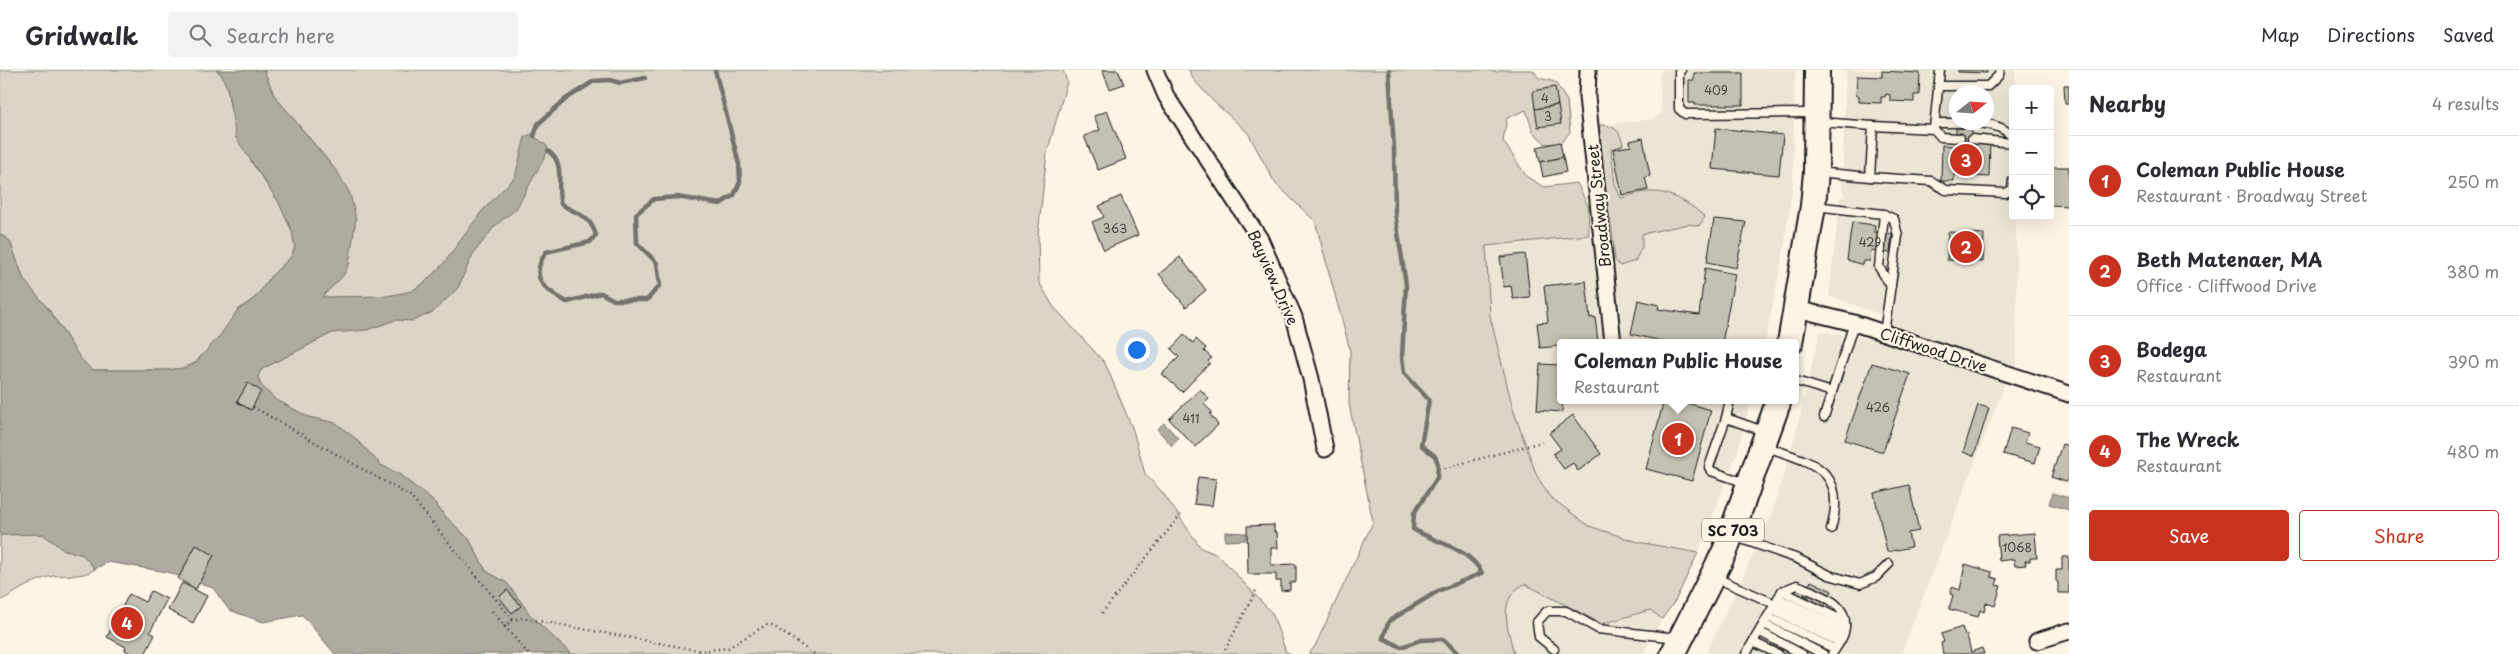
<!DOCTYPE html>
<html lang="en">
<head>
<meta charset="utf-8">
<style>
	body { margin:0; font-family:"Playpen Sans",sans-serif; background:#f2f2f3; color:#2b2b33 }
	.controls { position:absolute; right:15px; top:15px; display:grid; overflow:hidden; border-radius:5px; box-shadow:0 5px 20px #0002 }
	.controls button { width:45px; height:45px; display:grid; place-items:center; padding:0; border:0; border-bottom:1px solid #e1e1e2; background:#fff; color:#2b2b33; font:25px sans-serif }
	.compass { position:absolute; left:1949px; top:15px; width:45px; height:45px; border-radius:50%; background:#fff; box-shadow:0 5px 20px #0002; rotate:73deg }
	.you { position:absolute; left:1136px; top:279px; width:18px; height:18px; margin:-12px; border:4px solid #fff; border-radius:50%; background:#1a73e8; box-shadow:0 0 0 8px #1a73e833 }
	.badge { display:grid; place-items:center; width:32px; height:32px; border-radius:50%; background:#c8321e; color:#fff; font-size:16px; font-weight:700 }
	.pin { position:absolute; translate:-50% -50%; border:2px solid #fff; box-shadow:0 1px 5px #0006 }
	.popup { position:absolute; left:1557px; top:269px; width:242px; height:65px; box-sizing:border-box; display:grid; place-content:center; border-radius:5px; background:#fff; filter:drop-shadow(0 1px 4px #0005); font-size:16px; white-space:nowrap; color:#7c7c81 }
	.popup b { font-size:19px; color:#2b2b33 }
	.popup::after { content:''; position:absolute; left:50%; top:100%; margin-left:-10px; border:10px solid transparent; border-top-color:#fff }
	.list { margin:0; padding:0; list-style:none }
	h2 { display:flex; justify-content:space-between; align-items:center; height:65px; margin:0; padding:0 20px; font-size:21px }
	h2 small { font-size:16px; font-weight:400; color:#7c7c81 }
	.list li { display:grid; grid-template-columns:32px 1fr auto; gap:15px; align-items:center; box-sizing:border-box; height:90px; padding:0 20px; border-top:1px solid #e1e1e2 }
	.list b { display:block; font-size:19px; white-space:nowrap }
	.list p { margin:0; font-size:16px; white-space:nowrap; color:#7c7c81 }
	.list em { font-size:16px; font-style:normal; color:#7c7c81 }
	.actions { display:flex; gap:10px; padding:15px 20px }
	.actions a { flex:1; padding:11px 0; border:1px solid #c8321e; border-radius:5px; text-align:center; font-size:18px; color:#c8321e }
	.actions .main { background:#c8321e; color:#fff }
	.icon { flex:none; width:28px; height:28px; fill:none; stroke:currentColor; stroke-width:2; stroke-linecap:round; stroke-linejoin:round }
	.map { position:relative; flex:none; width:2069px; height:584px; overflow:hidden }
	header { display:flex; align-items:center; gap:30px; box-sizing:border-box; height:70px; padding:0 25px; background:#fff; border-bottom:1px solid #e1e1e2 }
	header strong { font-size:24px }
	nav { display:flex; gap:28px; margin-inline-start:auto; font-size:18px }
	.search { width:350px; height:45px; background:#f2f2f3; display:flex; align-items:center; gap:12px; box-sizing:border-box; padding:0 18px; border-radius:5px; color:#7c7c81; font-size:19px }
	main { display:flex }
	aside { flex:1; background:#fff }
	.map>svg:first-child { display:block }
</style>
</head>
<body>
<header>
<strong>Gridwalk</strong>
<div class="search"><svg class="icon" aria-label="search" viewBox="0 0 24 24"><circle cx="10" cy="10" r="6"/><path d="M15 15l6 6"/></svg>Search here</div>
<nav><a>Map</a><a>Directions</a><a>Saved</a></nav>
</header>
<main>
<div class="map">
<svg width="2069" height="584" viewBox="0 0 2069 584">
	<rect width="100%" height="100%" fill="#fcf5e5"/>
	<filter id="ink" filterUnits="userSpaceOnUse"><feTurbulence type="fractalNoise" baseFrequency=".02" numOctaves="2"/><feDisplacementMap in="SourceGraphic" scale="10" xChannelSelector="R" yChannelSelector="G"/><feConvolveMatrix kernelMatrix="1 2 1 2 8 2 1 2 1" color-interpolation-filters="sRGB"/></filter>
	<g filter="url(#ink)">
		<g fill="#ebe5d6" fill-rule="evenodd">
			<polygon points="1662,0 1795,0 1793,111 1784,180 1765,273 1560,273 1560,330 1751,330 1738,380 1698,483 1638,472 1589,456 1549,426 1536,404 1513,339 1490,246 1486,176 1594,165 1585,57 1653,49 1661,43 1659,7"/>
			<path d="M1846 0H2015L2013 146H2016L2017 315 2006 311 1901 584H1706L1770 449 1795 367 1820 261 1877 270 1882 245 1829 226 1840 127H1845L1842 118ZM1956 22H1986V52H1956Z"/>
			<polygon points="1525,513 1601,554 1650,540 1662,549 1643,584 1514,584 1507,553 1506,532 1513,519"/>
		</g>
		<g fill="#dbd5c8" stroke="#7c7872">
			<polygon points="0,0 216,0 221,4 227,17 230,37 252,93 278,131 292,161 295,177 291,187 272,205 256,227 238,240 219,267 195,293 184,298 167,300 92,300 80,288 50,241 24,210 10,171 0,164"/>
			<polygon points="264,0 1063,0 1067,12 1047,83 1038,164 1039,212 1053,236 1105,293 1133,360 1145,404 1163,423 1201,478 1218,485 1272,543 1286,582 1292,584 571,584 531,546 507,513 486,501 469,469 446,447 434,432 399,404 381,395 356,369 336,353 308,347 275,329 260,314 258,306 262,299 332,263 320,227 343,206 350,124 338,103 274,25"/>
			<path d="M1189 0H1485L1498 2 1500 0H1533L1539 8 1555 12 1567 31 1570 62 1561 73 1546 74 1533 62 1526 40 1507 48 1503 71 1527 107 1544 117 1577 113 1588 136 1589 165 1486 176 1490 246 1513 339 1536 404 1549 426 1589 456 1638 472 1698 483 1675 531 1662 549 1650 540 1602 554 1525 514C1496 528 1508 558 1514 584H1309L1315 576 1373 452 1349 334 1350 280 1315 151 1275 113 1248 63 1213 31 1193 9Z"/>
			<path d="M1600 55C1615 55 1620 61 1623 75L1611 79 1615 114 1621 128C1629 126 1639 122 1648 122 1668 120 1691 134 1705 147L1699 156 1688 154 1642 164V177L1635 191 1620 196 1615 190 1612 161 1595 62Z"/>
			<path d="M43 464 62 479 83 485 95 499C82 508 69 504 53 506 35 509 16 522 0 531V465Z"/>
		</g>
		<g fill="#b0aba1" stroke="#75726c">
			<polygon points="216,0 264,0 274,25 338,103 350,124 356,149 349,194 343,206 322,227 387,226 412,221 425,212 444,193 482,141 515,107 525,67 531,64 547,76 548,81 516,139 495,156 473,184 458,218 433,242 413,251 396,250 367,260 332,263 262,299 258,306 260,314 275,329 308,347 336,353 356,369 381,395 399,404 434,432 446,447 469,469 486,501 507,513 531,546 571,584 335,584 302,545 263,552 229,540 213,518 167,502 108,492 95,499 83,485 62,479 43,464 0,465 0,164 10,171 24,210 50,241 80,288 92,300 167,300 184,298 195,293 219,267 238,240 256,227 272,205 291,187 295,177 292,161 278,131 236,68 227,17 221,4"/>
			<polygon points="1164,353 1179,369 1172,376 1157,359"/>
			<polygon points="2052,423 2069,428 2069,440 2049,434"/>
			<polygon points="1225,462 1246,463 1246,470 1225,471"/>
		</g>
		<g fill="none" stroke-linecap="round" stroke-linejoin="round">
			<g stroke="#75726c" stroke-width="4.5">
				<path d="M1389 0 1394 79 1395 143 1406 215 1402 287 1404 303 1429 330 1421 375 1435 386 1438 394 1437 408 1414 443 1413 459C1436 473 1469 478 1482 503L1438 521 1389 551 1383 568 1401 577 1421 570 1443 569 1459 584"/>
				<polyline points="534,66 538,54 566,29 594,11 610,10 620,13 645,8"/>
				<path d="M548 81C567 94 555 116 561 134 578 145 589 144 596 165L590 172 546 182C528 209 545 219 567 232L601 223 614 230H647L660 215 657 193 637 173 636 144 654 129 677 127 720 134 734 125 740 112 739 94 715 0"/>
			</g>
		</g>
		<g fill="#c4c0b3" stroke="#1c1c1c">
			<polygon points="1102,0 1118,0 1124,14 1110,19"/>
			<polygon points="1958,0 1987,0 1987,3 1958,2"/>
			<polygon points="1882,1 1920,3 1919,25 1914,25 1914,32 1890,31 1890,25 1886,24 1885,27 1881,27 1881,33 1859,32 1859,26 1856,26 1857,6 1882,7"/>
			<polygon points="1694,3 1743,3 1743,35 1695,35 1695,33 1689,33 1689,10 1694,10"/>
			<polygon points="2064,15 2069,15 2069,33 2065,33"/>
			<polygon points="1555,17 1558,35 1535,39 1533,21"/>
			<polygon points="1558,35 1561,54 1538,57 1535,39"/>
			<polygon points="1107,41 1126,89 1098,100 1084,66 1100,60 1094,46"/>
			<polygon points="1716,58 1783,65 1779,105 1712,99"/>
			<polygon points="1956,58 1972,59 1971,71 1990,72 1989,107 1954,105 1954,111 1941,111 1942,75 1956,76"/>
			<polygon points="1643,68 1650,106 1645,107 1648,120 1622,125 1613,79 1631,76 1630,71"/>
			<polygon points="1560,72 1563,87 1540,92 1537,77"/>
			<polygon points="1563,87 1566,102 1543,107 1540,92"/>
			<polygon points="2050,97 2069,97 2068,136 2050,135"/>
			<polygon points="1121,126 1138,165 1104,180 1092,152 1104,147 1099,136"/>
			<polygon points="1714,149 1746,152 1736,198 1707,192"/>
			<polygon points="1852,152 1875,155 1874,162 1892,164 1890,183 1871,180 1870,191 1864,191 1863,195 1847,190"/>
			<polygon points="1948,162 1984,164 1983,192 1947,190"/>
			<polygon points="1525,184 1530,227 1513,229 1511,216 1504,217 1500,187"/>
			<polygon points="1180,187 1206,220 1186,237 1159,204"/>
			<polygon points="1705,198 1735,204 1722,273 1670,273 1631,264 1638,230 1659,235 1658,239 1699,245"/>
			<polygon points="1586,211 1590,248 1595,247 1598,272 1560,273 1560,276 1540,278 1537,253 1548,252 1544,216"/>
			<polygon points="1184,265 1193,273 1196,269 1206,278 1204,281 1212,288 1208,291 1210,293 1182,322 1162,304 1179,287 1171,279"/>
			<polygon points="1872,293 1910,304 1883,382 1845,370"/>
			<polygon points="1540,294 1560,295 1558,326 1563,330 1562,342 1537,340"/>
			<polygon points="248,313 261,321 251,340 237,332"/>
			<polygon points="1200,319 1209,329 1204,334 1212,342 1210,344 1218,355 1195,377 1169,349"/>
			<polygon points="1664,330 1677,330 1711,340 1692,411 1646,399"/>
			<polygon points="1978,335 1989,338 1974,386 1963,382"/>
			<polygon points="1573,345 1601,384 1578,401 1573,393 1564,399 1553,384 1561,379 1549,363"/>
			<polygon points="2011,358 2028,363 2025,372 2040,376 2035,393 2003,384"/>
			<polygon points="2062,374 2069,376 2069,410 2066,412 2051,407"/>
			<polygon points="1198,407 1216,409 1212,436 1194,434"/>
			<polygon points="1909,415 1919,461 1908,463 1911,477 1887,482 1874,423"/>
			<polygon points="1274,455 1274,462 1277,462 1278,478 1271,478 1271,495 1296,494 1296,512 1290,513 1290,520 1281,521 1281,511 1276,511 1276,504 1248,504 1247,456"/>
			<polygon points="2035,463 2037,488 2030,488 2030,491 2025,491 2026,495 2015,496 2014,489 1999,491 1997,466"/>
			<polygon points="196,475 214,485 196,519 178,509"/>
			<polygon points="2062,487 2069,487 2069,523 2058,523 2058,512 2056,511 2056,500 2062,500"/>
			<polygon points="1965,494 1992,502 1991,507 1998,509 1996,515 2001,516 1995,536 1986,533 1984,542 1980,540 1978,547 1949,539 1953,525 1950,524 1952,517 1960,520"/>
			<polygon points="1811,511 1832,521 1801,584 1773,584 1776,578 1783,581 1809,527 1804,525"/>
			<polygon points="182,513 207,526 193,553 168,540"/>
			<polygon points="507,520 521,536 512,543 499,527"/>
			<polygon points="151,521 167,529 150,562 155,565 145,584 132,584 125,580 126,577 107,567 129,524 145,532"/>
			<polygon points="1962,557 1965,566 1967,565 1971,582 1982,578 1984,584 1943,584 1941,573 1944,572 1941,564"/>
		</g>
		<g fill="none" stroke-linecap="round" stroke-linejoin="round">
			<g stroke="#1c1c1c" stroke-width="11">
				<g id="lane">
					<polyline points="1681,0 1679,2 1679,39 1685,44 1815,43"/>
					<polyline points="1938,16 1988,16 1999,5 2000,0"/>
					<polyline points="1820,52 1873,56 1870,107 1931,111 1946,120 2006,123 2012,119 2013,110"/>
					<path d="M1935 53C1957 54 2002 47 2013 69"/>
					<polyline points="1873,56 1934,59 1941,67 1960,68"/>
					<polyline points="1934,58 1940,0"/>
					<polyline points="1972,69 2013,73"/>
					<polyline points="1817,102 1870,107"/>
					<polyline points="1815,136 1883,144 1894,149 1898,166 1884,263"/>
					<polyline points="1884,144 1879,197 1891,216"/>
					<polyline points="1796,311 1832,322 1854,253"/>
					<polyline points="1730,330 1726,348 1766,362"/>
					<polyline points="1824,347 1832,322"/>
					<polyline points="1726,348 1709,397 1711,401 1746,413"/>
					<path d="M1764 376C1812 393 1848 398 1831 459"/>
					<polyline points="1733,466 1798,489 1829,505 1860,514 1876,507 1889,494"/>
					<polyline points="1714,507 1775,534 1746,584"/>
					<polyline points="1782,521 1844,551"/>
					<polyline points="1778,528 1844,559"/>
					<polyline points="1772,540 1839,572"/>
					<polyline points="1768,547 1835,579"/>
					<polyline points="1764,554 1823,584"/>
					<polyline points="1760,562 1802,584"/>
					<polyline points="1753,572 1778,584"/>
					<polyline points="1554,579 1539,567 1537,552 1547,541 1566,541 1598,559 1677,568"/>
					<path d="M1832 584C1836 578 1842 570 1844 563 1852 532 1818 524 1797 515L1782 521 1775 534 1842 566"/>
				</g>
			</g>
			<g stroke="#1c1c1c" stroke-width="19">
				<g id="street">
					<polyline points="1155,0 1166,26 1260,169 1294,247 1311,309 1325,379"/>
					<polyline points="1588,0 1587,27 1613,273"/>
					<polyline points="1797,239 1854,253 2069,324"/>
					<polyline points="2037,571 2069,561"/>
				</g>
			</g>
			<g stroke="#1c1c1c" stroke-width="28">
				<g id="primary">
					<polyline points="1790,273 1813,136 1816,102 1817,0"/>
					<polyline points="1673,584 1725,481 1779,330"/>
				</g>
			</g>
			<g stroke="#1c1c1c" stroke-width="2.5" stroke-dasharray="1 4" stroke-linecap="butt">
				<polyline points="253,337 410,426 513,550 523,548 702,581 728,578 766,555 773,556 814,584"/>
				<polyline points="1445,398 1542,372"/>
				<polyline points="492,541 528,584"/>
				<polyline points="1102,543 1182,443"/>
				<polyline points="504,557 513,550"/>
				<polyline points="1223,584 1257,519"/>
			</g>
			<use href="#lane" stroke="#fcf5e5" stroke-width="8"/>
			<use href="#street" stroke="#fcf5e5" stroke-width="15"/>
			<use href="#primary" stroke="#fcf5e5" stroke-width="24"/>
		</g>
	</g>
	<g text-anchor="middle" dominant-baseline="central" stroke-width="4.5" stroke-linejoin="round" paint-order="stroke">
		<g font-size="12" fill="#464542">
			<text x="1716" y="20">409</text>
			<text x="1545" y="28">4</text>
			<text x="1548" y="46">3</text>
			<text x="1115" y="158">363</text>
			<text x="1870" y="172">429</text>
			<text x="1878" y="337">426</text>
			<text x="1191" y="348">411</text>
			<text x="2017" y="477">1068</text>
		</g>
		<rect fill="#fcf5e5" stroke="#5f5d58" stroke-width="1" x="1702" y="448.5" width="62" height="23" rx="4"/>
		<g font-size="14" font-weight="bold" fill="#1c1c1c">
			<text x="1733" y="460">SC 703</text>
		</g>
		<g font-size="15" fill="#1c1c1c" stroke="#fcf5e5">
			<text transform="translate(1598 136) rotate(-96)">Broadway Street</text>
			<text transform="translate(1274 207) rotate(66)">Bayview Drive</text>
			<text transform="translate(1934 279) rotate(18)">Cliffwood Drive</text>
		</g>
	</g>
</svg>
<div class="controls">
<button>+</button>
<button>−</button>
<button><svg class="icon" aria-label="locate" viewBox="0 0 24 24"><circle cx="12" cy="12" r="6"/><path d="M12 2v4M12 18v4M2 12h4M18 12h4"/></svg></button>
</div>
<svg class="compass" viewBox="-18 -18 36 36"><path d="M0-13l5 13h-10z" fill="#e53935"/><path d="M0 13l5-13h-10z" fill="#7c7c81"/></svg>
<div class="you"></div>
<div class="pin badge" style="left:1678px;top:369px">1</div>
<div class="popup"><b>Coleman Public House</b>Restaurant</div>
<div class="pin badge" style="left:1966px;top:177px">2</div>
<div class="pin badge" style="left:1966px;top:90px">3</div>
<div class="pin badge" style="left:127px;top:553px">4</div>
</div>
<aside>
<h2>Nearby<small>4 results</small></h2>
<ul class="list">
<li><span class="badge">1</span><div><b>Coleman Public House</b><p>Restaurant · Broadway Street</p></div><em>250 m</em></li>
<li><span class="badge">2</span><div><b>Beth Matenaer, MA</b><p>Office · Cliffwood Drive</p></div><em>380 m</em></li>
<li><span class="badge">3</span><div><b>Bodega</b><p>Restaurant</p></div><em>390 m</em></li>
<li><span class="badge">4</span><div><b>The Wreck</b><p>Restaurant</p></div><em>480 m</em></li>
</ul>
<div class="actions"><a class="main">Save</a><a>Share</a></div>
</aside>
</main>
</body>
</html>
